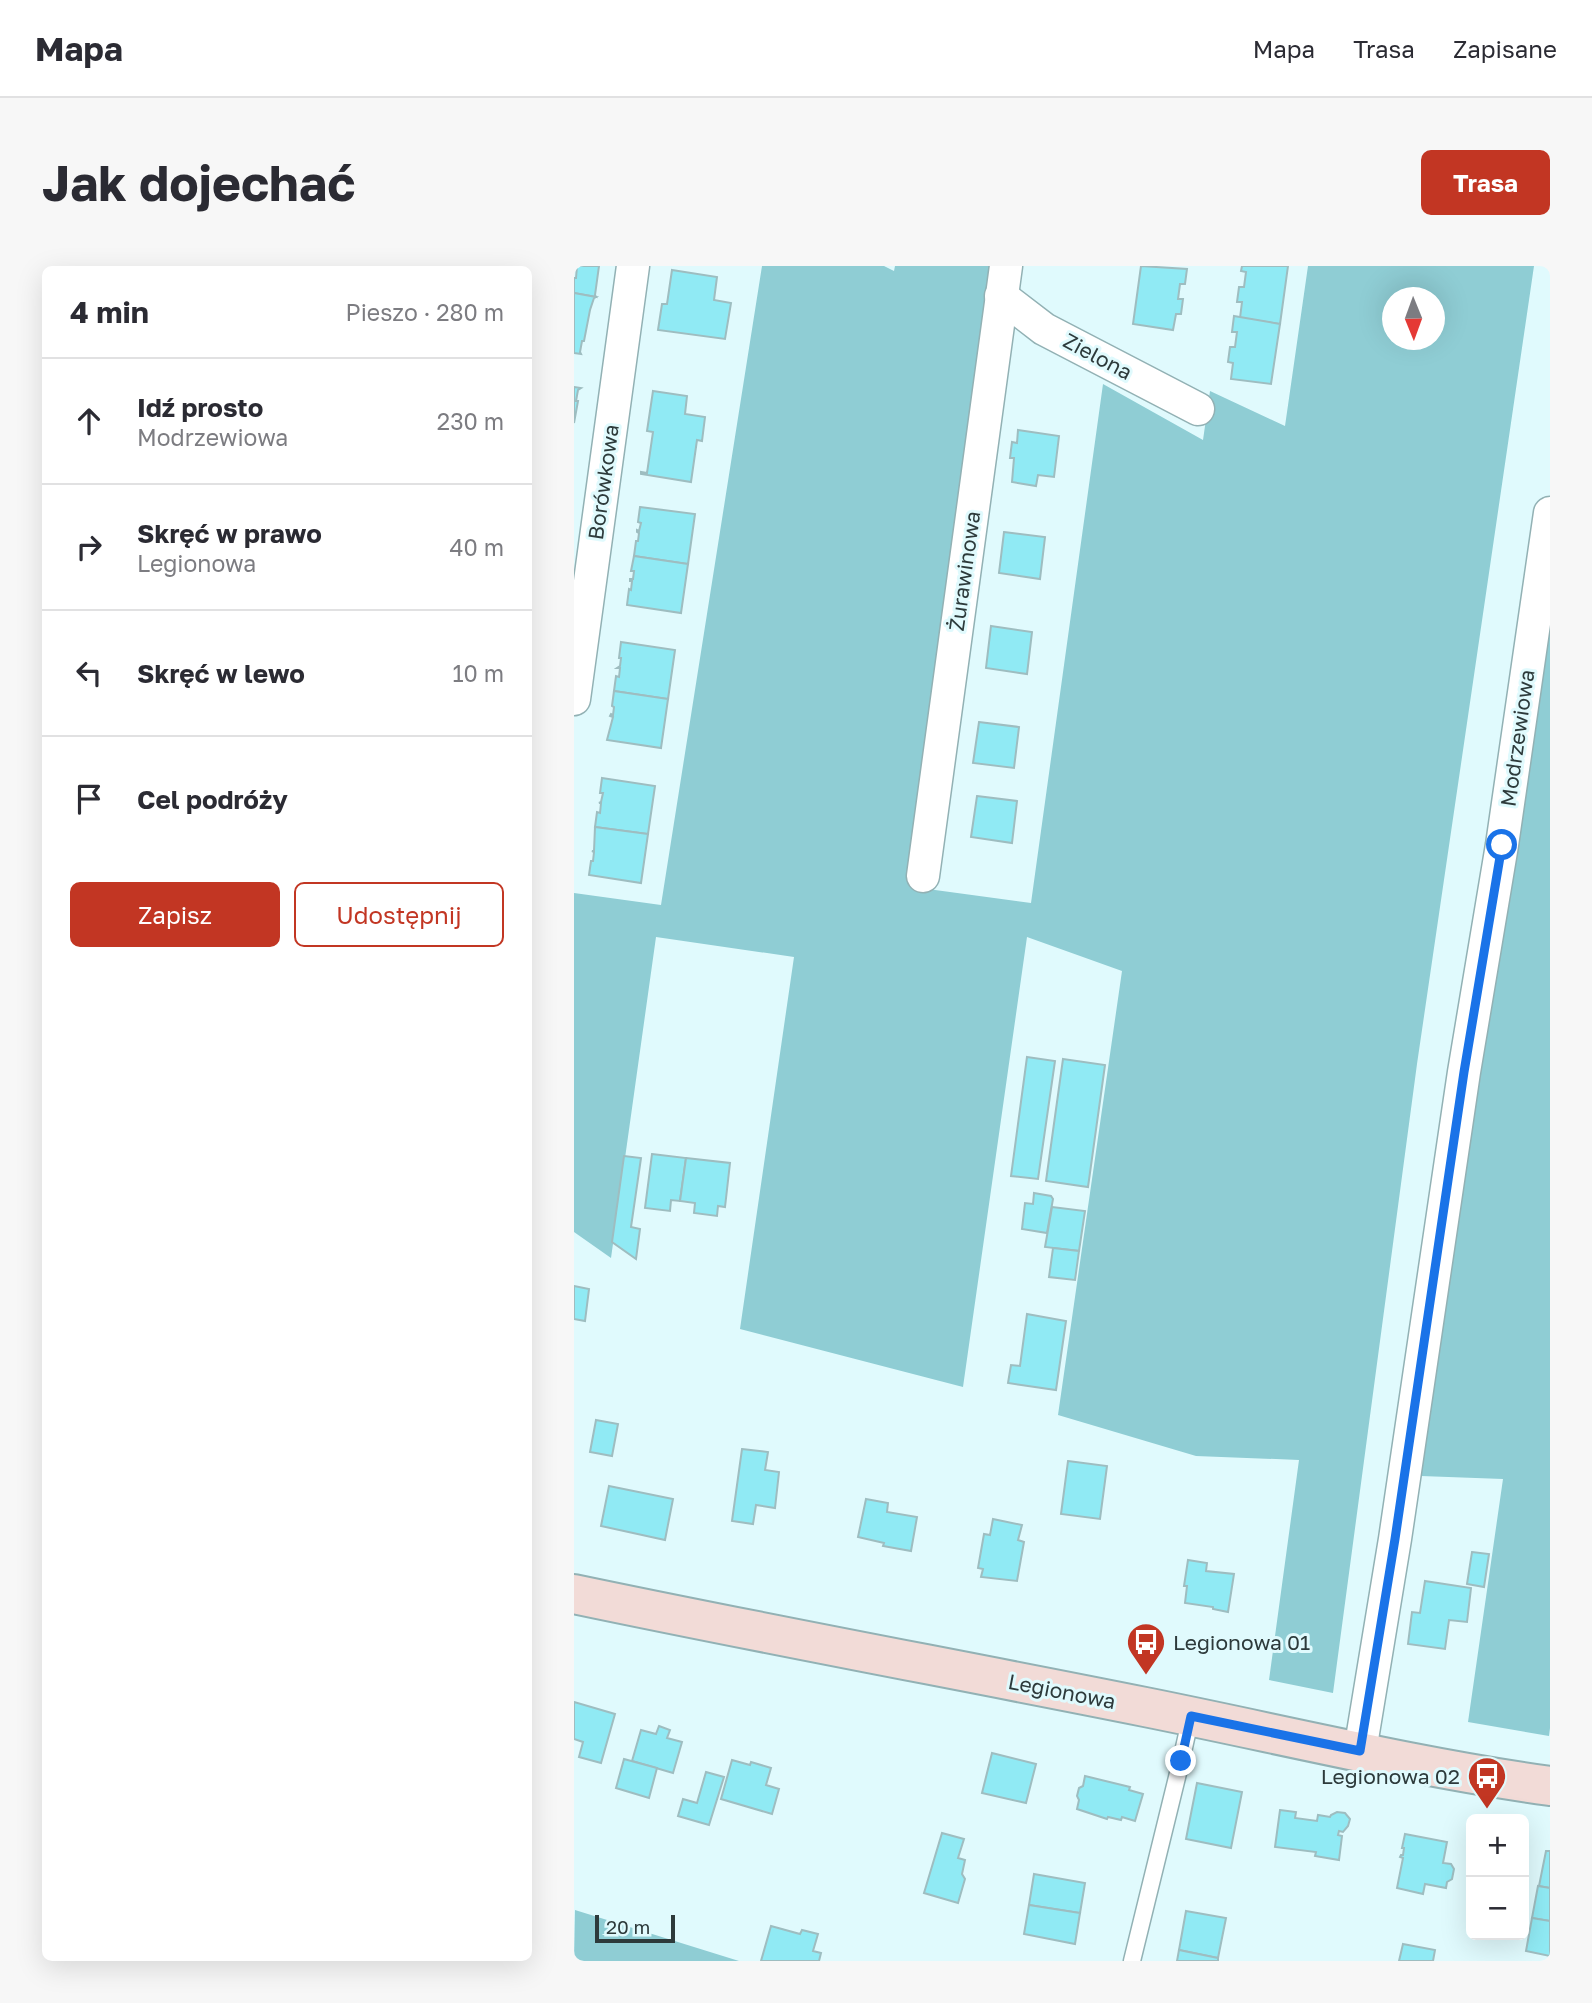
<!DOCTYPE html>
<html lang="pl">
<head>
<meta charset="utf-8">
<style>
	body { margin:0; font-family:"Golos Text",sans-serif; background:#f7f7f7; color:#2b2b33 }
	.controls { position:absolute; right:21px; bottom:21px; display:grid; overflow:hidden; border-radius:10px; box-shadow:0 7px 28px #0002 }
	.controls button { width:63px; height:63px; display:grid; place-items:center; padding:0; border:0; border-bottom:2px solid #e1e1e2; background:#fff; color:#2b2b33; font:35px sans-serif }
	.compass { position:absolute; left:808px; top:21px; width:63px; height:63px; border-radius:50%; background:#fff; box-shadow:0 7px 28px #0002; rotate:179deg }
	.scale { position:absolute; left:21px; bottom:18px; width:80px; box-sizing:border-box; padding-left:7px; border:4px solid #2d3a3b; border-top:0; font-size:19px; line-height:24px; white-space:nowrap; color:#2d3a3b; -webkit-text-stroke:5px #e0fafd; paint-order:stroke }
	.stop { position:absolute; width:21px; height:21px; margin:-16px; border:5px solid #1a73e8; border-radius:50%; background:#fff }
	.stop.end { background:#1a73e8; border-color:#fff; box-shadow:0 2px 7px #0008 }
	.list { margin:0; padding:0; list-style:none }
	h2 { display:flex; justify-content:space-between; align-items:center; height:91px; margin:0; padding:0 28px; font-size:30px }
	h2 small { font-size:23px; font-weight:400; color:#7c7c81 }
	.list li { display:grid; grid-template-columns:46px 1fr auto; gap:21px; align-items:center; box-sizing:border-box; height:126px; padding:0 28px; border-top:2px solid #e1e1e2 }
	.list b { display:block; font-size:26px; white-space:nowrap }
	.list p { margin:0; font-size:23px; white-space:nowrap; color:#7c7c81 }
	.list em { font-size:23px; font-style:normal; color:#7c7c81 }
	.actions { display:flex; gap:14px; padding:21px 28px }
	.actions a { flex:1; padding:16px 0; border:2px solid #c23623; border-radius:10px; text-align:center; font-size:24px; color:#c23623 }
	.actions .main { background:#c23623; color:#fff }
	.icon { flex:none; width:38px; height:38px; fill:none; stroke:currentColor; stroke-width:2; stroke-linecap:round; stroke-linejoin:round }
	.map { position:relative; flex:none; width:976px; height:1695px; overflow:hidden; border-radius:10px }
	header { display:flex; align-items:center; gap:42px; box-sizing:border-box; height:98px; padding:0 35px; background:#fff; border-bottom:2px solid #e1e1e2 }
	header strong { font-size:33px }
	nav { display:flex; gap:38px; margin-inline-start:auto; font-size:24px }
	.intro { display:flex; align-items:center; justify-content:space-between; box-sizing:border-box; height:168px; padding:0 42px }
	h1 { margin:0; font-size:49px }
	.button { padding:18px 32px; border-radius:10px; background:#c23623; color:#fff; font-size:24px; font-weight:700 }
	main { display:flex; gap:42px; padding:0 42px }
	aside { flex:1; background:#fff; border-radius:10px; box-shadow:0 7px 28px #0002 }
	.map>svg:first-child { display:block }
</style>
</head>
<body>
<header>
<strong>Mapa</strong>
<nav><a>Mapa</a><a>Trasa</a><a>Zapisane</a></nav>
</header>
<div class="intro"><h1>Jak dojechać</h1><a class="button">Trasa</a></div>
<main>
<aside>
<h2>4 min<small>Pieszo · 280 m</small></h2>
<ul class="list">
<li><svg class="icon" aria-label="ahead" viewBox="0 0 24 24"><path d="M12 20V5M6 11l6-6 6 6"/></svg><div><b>Idź prosto</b><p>Modrzewiowa</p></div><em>230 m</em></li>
<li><svg class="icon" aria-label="right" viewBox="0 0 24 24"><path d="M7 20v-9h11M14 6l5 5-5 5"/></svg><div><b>Skręć w prawo</b><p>Legionowa</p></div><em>40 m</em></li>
<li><svg class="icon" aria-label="left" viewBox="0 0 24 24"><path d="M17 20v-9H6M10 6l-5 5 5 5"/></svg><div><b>Skręć w lewo</b></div><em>10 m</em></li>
<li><svg class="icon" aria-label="arrive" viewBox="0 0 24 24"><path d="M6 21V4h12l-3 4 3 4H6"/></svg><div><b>Cel podróży</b></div></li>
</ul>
<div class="actions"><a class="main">Zapisz</a><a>Udostępnij</a></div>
</aside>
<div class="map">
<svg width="976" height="1695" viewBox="0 0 976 1695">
	<rect width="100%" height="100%" fill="#e0fafd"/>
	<g fill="#8fcdd4" fill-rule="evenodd">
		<path d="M188 0H310L320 5 321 0H424L339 621 457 637 529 118 629 174 636 125 711 160 734 0H960L843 798 759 1427 695 1414 725 1194 622 1190 484 1149 548 705 453 671 389 1121 166 1063 220 691 82 671 37 992 0 966V627L87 639ZM818 32H860V74H818Z"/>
		<polygon points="976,323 976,1462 975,1470 894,1456 929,1213 847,1210"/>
		<polygon points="1,1644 165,1695 0,1695"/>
	</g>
	<g fill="#90eaf4" stroke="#9ebdc0" stroke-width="2">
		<polygon points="3,0 25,0 21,29 22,31 0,27 0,12 2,12"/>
		<polygon points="567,0 613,3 611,18 606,18 604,33 609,33 607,48 602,48 599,64 559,58"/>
		<polygon points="668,0 714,0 706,58 666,52 668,36 663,36 665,21 670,21 672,6 667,5"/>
		<polygon points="98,4 143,11 140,34 157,37 151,73 84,64 88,38 93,38"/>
		<polygon points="0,27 22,31 20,32 16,44 10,75 8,75 6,86 7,88 0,87"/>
		<polygon points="660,50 706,58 697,118 657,113 659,97 654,96 656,81 661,81 663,66 658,66"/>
		<polygon points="0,121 7,122 4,124 2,135 4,135 0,157"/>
		<polygon points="79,125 113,130 111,148 131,151 128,175 123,174 117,216 67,208 67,206 73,207 79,166 73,165"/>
		<polygon points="444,164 485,170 480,211 464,209 462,220 438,216 440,192 436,192 438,176 443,177"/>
		<polygon points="66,241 121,248 114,298 60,290 62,275 64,275 65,267 63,266 63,264 65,265 67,257 64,256"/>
		<polygon points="430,266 471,271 466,313 425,307"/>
		<polygon points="60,290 114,298 107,347 53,339 55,323 57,324 58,315 56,315 56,313 59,313 60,305 57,305"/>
		<polygon points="417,360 458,366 453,408 412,402"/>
		<polygon points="47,376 101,384 94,433 40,425 42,410 45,411 46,402 43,402 46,400 47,392 45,392"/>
		<polygon points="40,425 94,433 87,482 33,474 39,451 36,450 37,448 39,449 40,441 38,440"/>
		<polygon points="405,456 445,461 440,502 399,497"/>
		<polygon points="28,512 81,520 74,568 21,561 23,546 26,547 27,537 25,537 27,536 29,527 26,527"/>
		<polygon points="403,530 443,535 438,577 397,571"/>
		<polygon points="21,561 74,568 67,617 15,609 17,595 19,595 20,586 18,585 20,585"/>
		<polygon points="453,791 481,795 464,913 437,910"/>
		<polygon points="489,793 531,799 514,921 472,915"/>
		<polygon points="78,888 112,892 106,935 97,934 96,945 71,942"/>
		<polygon points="50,890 67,892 57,961 66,963 62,993 38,976"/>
		<polygon points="112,892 156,897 151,941 144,940 143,950 120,947 121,937 106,935"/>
		<polygon points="460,927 477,930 479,933 473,967 448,963 451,937 459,938"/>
		<polygon points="478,941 511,945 505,985 471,981"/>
		<polygon points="479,982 505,985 501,1014 475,1011"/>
		<polygon points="0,1020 15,1023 11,1055 0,1053"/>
		<polygon points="453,1048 492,1055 482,1124 434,1117 437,1099 446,1100"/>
		<polygon points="22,1154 44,1158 38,1190 16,1186"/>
		<polygon points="168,1183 194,1186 191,1204 205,1206 201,1242 182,1239 179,1258 158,1255"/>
		<polygon points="494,1195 533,1200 526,1253 487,1248"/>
		<polygon points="35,1220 99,1233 91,1274 27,1260"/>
		<polygon points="292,1233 314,1237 313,1246 343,1251 337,1285 309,1280 310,1277 284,1271"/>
		<polygon points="419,1253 448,1259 444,1274 450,1276 443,1315 407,1311 409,1303 404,1302 410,1268 416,1269"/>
		<polygon points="898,1286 915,1288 910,1321 893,1318"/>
		<polygon points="614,1294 633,1297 632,1305 660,1308 654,1346 639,1343 639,1341 611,1337 613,1320 610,1320"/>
		<polygon points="851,1315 897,1322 893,1356 875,1354 871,1383 834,1378 838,1346 846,1347"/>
		<polygon points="0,1436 41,1448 27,1497 5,1491 9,1476 0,1473"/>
		<polygon points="85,1460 96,1464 93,1472 108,1476 99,1507 58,1495 67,1464 82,1468"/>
		<polygon points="418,1487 462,1498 452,1537 408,1527"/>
		<polygon points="50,1493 83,1502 75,1532 42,1522"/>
		<polygon points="158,1494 176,1499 177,1496 197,1502 192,1519 205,1523 198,1548 147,1533"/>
		<polygon points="132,1506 150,1511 135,1559 104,1550 109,1533 123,1537"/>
		<polygon points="511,1510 556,1521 555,1524 569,1528 561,1555 548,1551 547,1554 534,1551 533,1553 503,1543 505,1534 503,1530 505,1522 509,1520"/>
		<polygon points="623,1517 668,1526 657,1582 612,1573"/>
		<polygon points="706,1544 722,1546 721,1552 743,1555 744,1549 756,1551 757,1549 763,1546 771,1547 776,1553 774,1560 769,1566 765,1565 764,1569 768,1570 765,1594 741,1590 742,1586 701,1581"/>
		<polygon points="368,1567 390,1573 384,1592 391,1594 388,1608 391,1613 384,1637 350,1627"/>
		<polygon points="831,1568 873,1576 869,1597 877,1598 880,1603 878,1613 873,1616 872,1622 851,1618 849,1628 823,1622 829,1592 826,1591 827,1589 829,1589 830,1582 828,1582"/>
		<polygon points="972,1585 976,1585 976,1622 965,1620"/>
		<polygon points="460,1608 511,1617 506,1647 455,1639"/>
		<polygon points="964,1620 976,1622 976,1655 958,1652"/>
		<polygon points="455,1639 506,1647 501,1678 450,1668"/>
		<polygon points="612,1645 652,1652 644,1692 605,1684"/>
		<polygon points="958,1652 976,1655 976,1690 952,1685"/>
		<polygon points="197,1660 226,1668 228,1664 244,1668 239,1685 247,1687 245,1695 187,1695"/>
		<polygon points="829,1678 861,1684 859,1695 825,1695"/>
		<polygon points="605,1684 644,1692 644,1695 603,1695"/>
	</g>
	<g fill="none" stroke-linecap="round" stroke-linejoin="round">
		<g stroke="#92b1b4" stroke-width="19">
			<polyline id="service" points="558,1695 607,1495 617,1450"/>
		</g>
		<g stroke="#92b1b4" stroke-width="35">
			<g id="minor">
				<polyline points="427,30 470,63 624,143"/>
				<polyline points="0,433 59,0"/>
				<polyline points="349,610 432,0"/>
				<polyline points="786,1485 821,1273 890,806 928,579 976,247"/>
			</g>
		</g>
		<g stroke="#92b1b4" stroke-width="42">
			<path id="secondary" d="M0 1328C190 1368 381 1403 571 1441 706 1468 840 1501 976 1520"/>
		</g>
		<use href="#service" stroke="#fff" stroke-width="16"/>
		<use href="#minor" stroke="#fff" stroke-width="32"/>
		<use href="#secondary" stroke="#f2dbd7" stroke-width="38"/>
	</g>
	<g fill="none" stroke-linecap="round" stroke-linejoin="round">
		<polyline stroke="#1a73e8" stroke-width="9" points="607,1495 617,1450 786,1485 821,1273 890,806 928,579"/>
	</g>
	<defs>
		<g id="bus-pin" transform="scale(2.0125)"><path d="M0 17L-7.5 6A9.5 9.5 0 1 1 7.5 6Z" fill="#c23623" stroke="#e0fafd"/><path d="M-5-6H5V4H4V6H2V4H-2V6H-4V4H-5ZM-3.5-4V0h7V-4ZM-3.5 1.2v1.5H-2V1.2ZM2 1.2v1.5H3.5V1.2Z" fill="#fff"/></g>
	</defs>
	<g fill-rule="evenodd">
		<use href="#bus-pin" x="572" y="1376"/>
		<use href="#bus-pin" x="913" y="1510"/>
	</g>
	<g text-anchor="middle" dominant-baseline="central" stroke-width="6" stroke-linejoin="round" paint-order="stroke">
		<g font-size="21" fill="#2d3a3b" stroke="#e0fafd">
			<text transform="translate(524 90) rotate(28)">Zielona</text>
			<text transform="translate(29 216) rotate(-82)">Borówkowa</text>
			<text transform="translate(390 305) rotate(-82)">Żurawinowa</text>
			<text transform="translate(943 472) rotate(-82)">Modrzewiowa</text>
			<text transform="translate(488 1425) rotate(11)">Legionowa</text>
		</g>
		<g font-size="21" fill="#2d3a3b" stroke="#e0fafd" text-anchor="start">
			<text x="599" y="1376">Legionowa 01</text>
			<text x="886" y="1510" text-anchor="end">Legionowa 02</text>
		</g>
	</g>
</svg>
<div class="controls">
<button>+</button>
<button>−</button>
</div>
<svg class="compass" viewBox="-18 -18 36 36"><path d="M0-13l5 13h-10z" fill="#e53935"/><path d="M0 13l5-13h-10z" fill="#7c7c81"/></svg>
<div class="scale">20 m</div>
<div class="stop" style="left:928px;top:579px"></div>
<div class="stop end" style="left:607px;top:1495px"></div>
</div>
</main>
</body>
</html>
